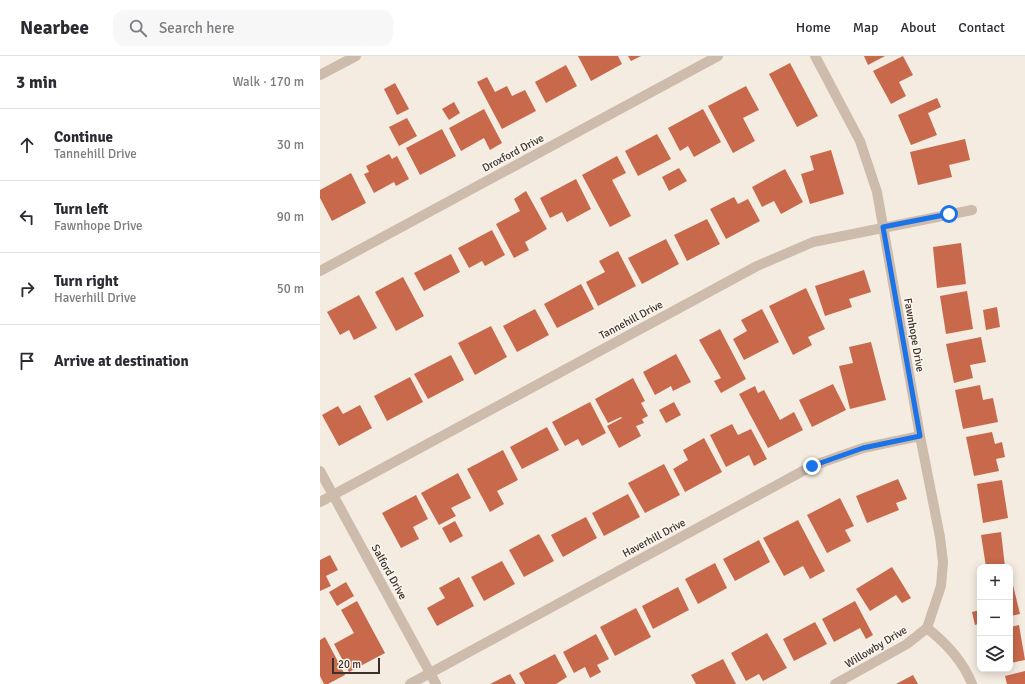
<!DOCTYPE html>
<html lang="en">
<head>
<meta charset="utf-8">
<style>
	body { margin:0; font-family:Signika,sans-serif; background:#f7f7f7; color:#2b2b33 }
	.controls { position:absolute; right:12px; bottom:12px; display:grid; overflow:hidden; border-radius:8px; box-shadow:0 2px 10px #0003 }
	.controls button { width:36px; height:36px; display:grid; place-items:center; padding:0; border:0; border-bottom:1px solid #e1e1e2; background:#fff; color:#2b2b33; font:20px sans-serif }
	.scale { position:absolute; left:12px; bottom:10px; width:48px; box-sizing:border-box; padding-left:4px; border:2px solid #3b302b; border-top:0; font-size:11px; line-height:14px; white-space:nowrap; color:#3b302b; -webkit-text-stroke:3px #fbf5ee; paint-order:stroke }
	.stop { position:absolute; width:12px; height:12px; margin:-9px; border:3px solid #1a73e8; border-radius:50%; background:#fff }
	.stop.end { background:#1a73e8; border-color:#fff; box-shadow:0 1px 4px #0008 }
	.list { margin:0; padding:0; list-style:none }
	h2 { display:flex; justify-content:space-between; align-items:center; height:52px; margin:0; padding:0 16px; font-size:17px }
	h2 small { font-size:13px; font-weight:400; color:#7c7c81 }
	.list li { display:grid; grid-template-columns:26px 1fr auto; gap:12px; align-items:center; box-sizing:border-box; height:72px; padding:0 16px; border-top:1px solid #e1e1e2 }
	.list b { display:block; font-size:15px; white-space:nowrap }
	.list p { margin:0; font-size:13px; white-space:nowrap; color:#7c7c81 }
	.list em { font-size:13px; font-style:normal; color:#7c7c81 }
	.icon { flex:none; width:22px; height:22px; fill:none; stroke:currentColor; stroke-width:2; stroke-linecap:round; stroke-linejoin:round }
	.map { position:relative; flex:none; width:705px; height:628px; overflow:hidden }
	header { display:flex; align-items:center; gap:24px; box-sizing:border-box; height:56px; padding:0 20px; background:#fff; border-bottom:1px solid #e1e1e2 }
	header strong { font-size:19px }
	nav { display:flex; gap:22px; margin-inline-start:auto; font-size:14px }
	.search { width:280px; height:36px; background:#f7f7f7; display:flex; align-items:center; gap:10px; box-sizing:border-box; padding:0 14px; border-radius:12px; color:#7c7c81; font-size:15px }
	main { display:flex }
	aside { flex:1; background:#fff }
	.map>svg:first-child { display:block }
</style>
</head>
<body>
<header>
<strong>Nearbee</strong>
<div class="search"><svg class="icon" aria-label="search" viewBox="0 0 24 24"><circle cx="10" cy="10" r="6"/><path d="M15 15l6 6"/></svg>Search here</div>
<nav><a>Home</a><a>Map</a><a>About</a><a>Contact</a></nav>
</header>
<main>
<aside>
<h2>3 min<small>Walk · 170 m</small></h2>
<ul class="list">
<li><svg class="icon" aria-label="ahead" viewBox="0 0 24 24"><path d="M12 20V5M6 11l6-6 6 6"/></svg><div><b>Continue</b><p>Tannehill Drive</p></div><em>30 m</em></li>
<li><svg class="icon" aria-label="left" viewBox="0 0 24 24"><path d="M17 20v-9H6M10 6l-5 5 5 5"/></svg><div><b>Turn left</b><p>Fawnhope Drive</p></div><em>90 m</em></li>
<li><svg class="icon" aria-label="right" viewBox="0 0 24 24"><path d="M7 20v-9h11M14 6l5 5-5 5"/></svg><div><b>Turn right</b><p>Haverhill Drive</p></div><em>50 m</em></li>
<li><svg class="icon" aria-label="arrive" viewBox="0 0 24 24"><path d="M6 21V4h12l-3 4 3 4H6"/></svg><div><b>Arrive at destination</b></div></li>
</ul>
</aside>
<div class="map">
<svg width="705" height="628" viewBox="0 0 705 628">
	<rect width="100%" height="100%" fill="#f4ebe1"/>
	<g fill="#c8694b">
		<polygon points="258,0 298,0 302,8 271,25"/>
		<polygon points="308,0 321,0 311,5"/>
		<polygon points="544,0 565,0 548,9"/>
		<polygon points="583,0 593,19 579,26 586,40 571,48 553,15"/>
		<polygon points="470,7 498,60 477,71 449,18"/>
		<polygon points="246,9 257,30 226,47 215,26"/>
		<polygon points="167,21 175,36 187,30 192,40 205,34 216,55 182,73 157,26"/>
		<polygon points="75,27 89,53 77,59 64,33"/>
		<polygon points="426,30 439,54 423,62 435,85 413,97 388,50"/>
		<polygon points="617,42 621,51 608,57 617,79 591,89 578,59"/>
		<polygon points="134,46 140,57 129,64 122,53"/>
		<polygon points="164,53 182,87 170,94 164,82 141,95 129,72"/>
		<polygon points="383,53 401,86 374,101 368,90 360,95 348,72"/>
		<polygon points="87,62 97,80 79,90 69,71"/>
		<polygon points="122,73 136,100 100,119 86,92"/>
		<polygon points="337,78 351,103 318,120 305,95"/>
		<polygon points="645,83 650,104 629,109 632,121 598,129 590,96"/>
		<polygon points="511,94 524,138 490,148 481,118 494,114 490,100"/>
		<polygon points="69,98 72,103 77,100 89,123 76,130 74,126 54,137 44,118 49,116 46,110"/>
		<polygon points="297,100 306,117 292,124 311,160 290,171 262,119"/>
		<polygon points="359,112 367,125 349,135 342,121"/>
		<polygon points="465,113 483,146 461,158 454,145 442,151 432,131"/>
		<polygon points="31,117 46,147 12,165 0,142 0,134"/>
		<polygon points="256,123 271,153 247,166 242,156 230,162 220,142"/>
		<polygon points="206,135 227,173 205,186 209,194 194,202 176,168 200,155 194,143"/>
		<polygon points="414,141 418,148 428,143 440,165 406,183 390,153"/>
		<polygon points="387,163 400,188 367,205 354,179"/>
		<polygon points="172,174 185,199 165,210 162,205 149,212 138,192"/>
		<polygon points="346,183 359,208 322,228 308,202"/>
		<polygon points="641,187 646,228 617,232 613,191"/>
		<polygon points="298,195 316,230 278,250 266,226 285,216 279,205"/>
		<polygon points="131,198 140,216 104,235 94,217"/>
		<polygon points="544,214 551,236 529,243 532,251 505,260 495,230"/>
		<polygon points="83,221 104,260 76,275 55,236"/>
		<polygon points="261,228 274,253 237,272 224,248"/>
		<polygon points="486,232 505,273 488,281 492,289 473,299 449,250"/>
		<polygon points="647,235 653,273 626,278 620,240"/>
		<polygon points="39,239 57,272 34,284 29,274 20,279 7,256"/>
		<polygon points="677,251 680,271 666,274 663,254"/>
		<polygon points="215,253 229,279 197,296 183,270"/>
		<polygon points="442,253 459,286 424,304 413,283 427,275 421,264"/>
		<polygon points="171,270 187,301 155,319 138,287"/>
		<polygon points="400,273 426,323 401,337 394,325 401,322 379,284"/>
		<polygon points="661,281 666,306 650,309 653,322 634,327 626,288"/>
		<polygon points="551,286 566,344 530,353 519,310 533,307 529,291"/>
		<polygon points="356,298 371,326 353,335 351,330 335,339 323,316"/>
		<polygon points="131,299 144,324 108,343 94,318"/>
		<polygon points="90,321 103,346 67,365 54,340"/>
		<polygon points="313,322 325,345 321,347 328,360 322,363 324,367 316,370 321,380 299,392 287,370 302,362 301,361 288,367 275,343"/>
		<polygon points="513,328 526,354 492,371 479,344"/>
		<polygon points="660,329 663,344 673,342 678,366 643,373 635,334"/>
		<polygon points="435,330 438,337 444,334 460,364 474,356 483,374 448,392 419,338"/>
		<polygon points="270,346 286,377 262,390 258,383 245,390 232,366"/>
		<polygon points="354,346 361,359 346,367 339,354"/>
		<polygon points="40,349 52,372 19,390 2,359 18,350 23,358"/>
		<polygon points="412,368 418,379 431,373 447,403 434,410 429,399 406,411 390,379"/>
		<polygon points="227,371 239,394 202,413 190,391"/>
		<polygon points="672,376 675,388 682,386 685,401 676,403 679,415 654,420 646,381"/>
		<polygon points="384,382 402,416 365,436 353,413 368,404 363,394"/>
		<polygon points="183,394 198,424 177,435 184,448 170,456 147,413"/>
		<polygon points="344,408 360,439 325,457 308,427"/>
		<polygon points="138,417 151,442 131,452 136,460 119,469 101,437"/>
		<polygon points="578,423 587,443 576,447 579,454 547,467 536,440"/>
		<polygon points="682,424 688,462 663,467 657,428"/>
		<polygon points="308,438 320,461 284,480 272,457"/>
		<polygon points="96,439 108,463 93,471 99,483 81,492 62,457"/>
		<polygon points="520,442 534,470 525,474 531,485 507,497 487,459"/>
		<polygon points="266,461 277,482 243,501 231,479"/>
		<polygon points="478,464 505,515 490,523 483,510 464,520 443,482"/>
		<polygon points="135,465 143,480 130,487 122,472"/>
		<polygon points="681,476 685,511 666,511 661,479"/>
		<polygon points="219,478 234,505 204,521 189,494"/>
		<polygon points="439,484 450,506 415,525 403,503"/>
		<polygon points="10,499 18,514 6,520 11,530 0,535 0,504"/>
		<polygon points="182,505 195,528 164,545 151,521"/>
		<polygon points="395,507 407,532 378,548 365,523"/>
		<polygon points="572,511 591,542 582,547 576,539 550,555 536,533"/>
		<polygon points="690,517 700,558 690,560"/>
		<polygon points="139,521 154,550 117,570 107,552 125,542 119,532"/>
		<polygon points="26,526 34,540 17,550 9,536"/>
		<polygon points="358,531 369,554 333,573 322,550"/>
		<polygon points="37,545 65,597 29,616 14,588 34,577 21,554"/>
		<polygon points="535,545 553,579 546,583 540,572 514,586 502,563"/>
		<polygon points="316,552 331,581 295,600 280,571"/>
		<polygon points="660,554 660,567 655,569 652,556"/>
		<polygon points="495,566 507,588 474,605 463,583"/>
		<polygon points="699,569 705,604 690,607 690,571"/>
		<polygon points="447,577 467,612 443,625 439,618 426,625 411,597"/>
		<polygon points="276,578 289,603 277,609 281,616 270,622 265,611 254,617 243,596"/>
		<polygon points="5,581 25,619 8,628 4,628 0,620 0,584"/>
		<polygon points="235,598 247,621 236,628 205,628 199,617"/>
		<polygon points="403,603 416,628 376,628 371,619"/>
		<polygon points="705,615 705,628 687,628 685,620"/>
		<polygon points="190,618 196,628 170,628"/>
		<polygon points="593,619 598,628 576,628"/>
	</g>
	<g fill="none" stroke-linecap="round" stroke-linejoin="round">
		<g stroke="#cdbbac" stroke-width="10">
			<polyline points="495,0 540,85 557,136 600,380 620,481 623,506 621,530 607,572"/>
			<polyline points="0,19 36,0"/>
			<polyline points="0,215 398,0"/>
			<polyline points="0,415 116,628"/>
			<polyline points="0,446 437,210 493,186 652,154"/>
			<path d="M607 572C626 587 643 605 652 628"/>
			<polyline points="90,628 492,410 543,392 600,380"/>
			<polyline points="515,628 587,588 607,572"/>
		</g>
	</g>
	<g fill="none" stroke-linecap="round" stroke-linejoin="round">
		<polyline stroke="#1a73e8" stroke-width="5" points="492,410 543,392 600,380 563,171 629,158"/>
	</g>
	<g text-anchor="middle" dominant-baseline="central" stroke-width="3.5" stroke-linejoin="round" paint-order="stroke">
		<g font-size="11" fill="#3b302b" stroke="#fbf5ee">
			<text transform="translate(193 97) rotate(-28)">Droxford Drive</text>
			<text transform="translate(311 264) rotate(-28)">Tannehill Drive</text>
			<text transform="translate(594 279) rotate(80)">Fawnhope Drive</text>
			<text transform="translate(334 482) rotate(-28)">Haverhill Drive</text>
			<text transform="translate(69 516) rotate(61)">Salford Drive</text>
			<text transform="translate(556 591) rotate(-31)">Willowby Drive</text>
		</g>
	</g>
</svg>
<div class="controls">
<button>+</button>
<button>−</button>
<button><svg class="icon" aria-label="layers" viewBox="0 0 24 24"><path d="M12 4l9 5-9 5-9-5zM3 14l9 5 9-5"/></svg></button>
</div>
<div class="scale">20 m</div>
<div class="stop" style="left:629px;top:158px"></div>
<div class="stop end" style="left:492px;top:410px"></div>
</div>
</main>
</body>
</html>
